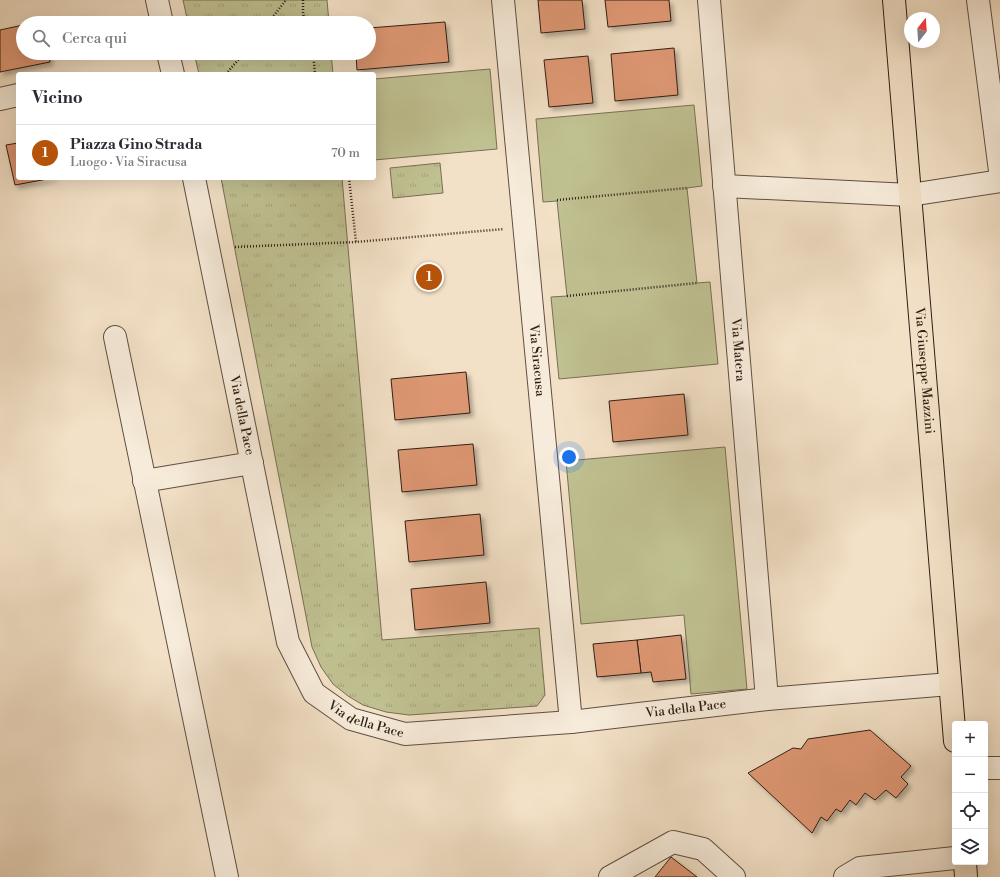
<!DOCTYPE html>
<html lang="it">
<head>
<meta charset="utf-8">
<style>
	body { margin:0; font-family:"Libre Bodoni",serif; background:#f2f2f3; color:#2b2b33 }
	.controls { position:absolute; right:12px; bottom:12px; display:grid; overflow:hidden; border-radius:4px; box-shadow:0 4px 16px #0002 }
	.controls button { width:36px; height:36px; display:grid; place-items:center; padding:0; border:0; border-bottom:1px solid #e1e1e2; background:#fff; color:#2b2b33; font:20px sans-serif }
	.compass { position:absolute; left:904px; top:12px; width:36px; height:36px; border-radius:50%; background:#fff; box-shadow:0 4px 16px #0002; rotate:17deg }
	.you { position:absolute; left:569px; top:457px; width:14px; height:14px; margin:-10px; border:3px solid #fff; border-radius:50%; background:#1a73e8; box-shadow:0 0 0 6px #1a73e833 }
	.badge { display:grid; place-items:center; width:26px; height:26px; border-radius:50%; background:#b45309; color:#fff; font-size:13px; font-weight:700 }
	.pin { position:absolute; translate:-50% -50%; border:2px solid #fff; box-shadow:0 1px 4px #0006 }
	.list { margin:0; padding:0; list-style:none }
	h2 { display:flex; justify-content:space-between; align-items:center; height:52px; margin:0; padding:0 16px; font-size:17px }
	h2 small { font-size:13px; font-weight:400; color:#7c7c81 }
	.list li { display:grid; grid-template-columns:26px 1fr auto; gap:12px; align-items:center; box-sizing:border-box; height:56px; padding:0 16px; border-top:1px solid #e1e1e2 }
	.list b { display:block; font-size:15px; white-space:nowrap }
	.list p { margin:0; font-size:13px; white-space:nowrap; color:#7c7c81 }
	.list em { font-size:13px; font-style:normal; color:#7c7c81 }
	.icon { flex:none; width:22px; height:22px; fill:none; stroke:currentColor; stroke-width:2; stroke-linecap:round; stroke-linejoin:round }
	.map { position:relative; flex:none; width:1000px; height:877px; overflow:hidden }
	.search { position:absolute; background:#fff; box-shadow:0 4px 16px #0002; left:16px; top:16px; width:360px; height:44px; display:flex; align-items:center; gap:10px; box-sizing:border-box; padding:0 14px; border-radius:22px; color:#7c7c81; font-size:15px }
	.panel { position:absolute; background:#fff; box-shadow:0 4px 16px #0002; left:16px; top:72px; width:360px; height:108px; border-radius:4px }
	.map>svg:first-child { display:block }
</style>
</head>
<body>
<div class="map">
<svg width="1000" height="877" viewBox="0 0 1000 877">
	<defs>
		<pattern id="park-tufts" width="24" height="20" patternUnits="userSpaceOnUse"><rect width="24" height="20" fill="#c0c192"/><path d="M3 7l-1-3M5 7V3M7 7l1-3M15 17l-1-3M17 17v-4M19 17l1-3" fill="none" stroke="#a5a57d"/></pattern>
		<filter id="shadow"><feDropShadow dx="3.5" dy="3.5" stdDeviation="2" flood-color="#0004"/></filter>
	</defs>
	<rect width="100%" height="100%" fill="#f3e1c7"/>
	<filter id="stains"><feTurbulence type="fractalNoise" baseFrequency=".005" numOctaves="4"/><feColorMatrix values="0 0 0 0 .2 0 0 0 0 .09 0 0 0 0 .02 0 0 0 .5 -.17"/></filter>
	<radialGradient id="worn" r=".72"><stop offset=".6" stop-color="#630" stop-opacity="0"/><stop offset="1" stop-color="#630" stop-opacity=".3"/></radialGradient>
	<g fill="#c0c192" stroke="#787054">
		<polygon points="490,69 497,149 374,160 374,79"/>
		<polygon points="694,105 702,186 687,188 697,283 710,282 718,364 559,379 551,297 567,296 557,201 543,202 536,119"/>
		<polygon points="725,447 747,689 691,694 684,615 581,624 566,461"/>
	</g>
	<g fill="url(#park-tufts)" stroke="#787054">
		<polygon points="183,0 327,0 329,23 188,23"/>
		<polygon points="194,53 331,53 333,74 199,74"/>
		<polygon points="440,163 443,193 393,198 390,168"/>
		<polygon points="221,178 342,178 382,640 539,628 545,695 537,706 409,715 386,712 363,705 348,696 333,684 321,667 312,647"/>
	</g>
	<g fill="#e09975" stroke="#2f1e15" filter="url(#shadow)">
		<polygon points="538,0 582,0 585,29 541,33"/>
		<polygon points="605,0 669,0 671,21 608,27"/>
		<polygon points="445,22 449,62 357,70 356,53 369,53 369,28"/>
		<polygon points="23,25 23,53 48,53 50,62 0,72 0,30"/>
		<polygon points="674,48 678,95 615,101 611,54"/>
		<polygon points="588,56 593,103 549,107 544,60"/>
		<polygon points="18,143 18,178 53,178 15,185 6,145"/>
		<polygon points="466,372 470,413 395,420 391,379"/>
		<polygon points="684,394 688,435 613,442 609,401"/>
		<polygon points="473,444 477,485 402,492 398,450"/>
		<polygon points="480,514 484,555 409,562 405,521"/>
		<polygon points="486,582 490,623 415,630 411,589"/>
		<polygon points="681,635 686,679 653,682 651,672 641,673 637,640"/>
		<polygon points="637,640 641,673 597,677 593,644"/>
		<polygon points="870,730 911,766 901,777 908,784 896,798 886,790 875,800 865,793 856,805 850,800 841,812 836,809 827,821 821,817 812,833 748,773 793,748 801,749 808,739"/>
		<polygon points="671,857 697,877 655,877"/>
	</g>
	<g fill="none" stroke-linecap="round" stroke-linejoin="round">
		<g stroke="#604f42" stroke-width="24">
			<g id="minor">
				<polyline points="157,0 162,23"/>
				<path id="s1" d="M503 0 571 722"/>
				<path id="s2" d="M709 0 767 699"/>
				<polyline points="978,0 1000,171"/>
				<polyline points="168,53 173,74"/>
				<polyline points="0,99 18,95"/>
				<path id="s3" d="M194 178 288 642 314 693 351 719 405 734 571 722 767 699 950 684"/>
				<polyline points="724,186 910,195 1000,181"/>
				<polyline points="115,337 227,877"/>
				<polyline points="144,481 252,463"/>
				<polyline points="985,768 1000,768"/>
				<polyline points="610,877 673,842 703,849 734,877"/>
				<polyline points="845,877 860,868 955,858"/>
			</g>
		</g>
		<g stroke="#2f1e15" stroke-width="24">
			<g id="major">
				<path id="s4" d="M894 0 955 741"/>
				<polyline points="965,862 966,877"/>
			</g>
		</g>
		<g stroke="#2f1e15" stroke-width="2.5" stroke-dasharray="1 2" stroke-linecap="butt">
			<polyline points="303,0 303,13 305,23"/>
			<polyline points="268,23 286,0"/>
			<polyline points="313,53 315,74"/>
			<polyline points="226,74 244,53"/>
			<polyline points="349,178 356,242"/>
			<polyline points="557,200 687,188"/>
			<polyline points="235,247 356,242 504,229"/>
			<polyline points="567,296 697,283"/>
		</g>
		<use href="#minor" stroke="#f7ecdb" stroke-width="22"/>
		<use href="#major" stroke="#f3e1c7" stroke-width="22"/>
	</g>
	<g text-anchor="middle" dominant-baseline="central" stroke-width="4" stroke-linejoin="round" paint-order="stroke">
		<g font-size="13" fill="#2f1e15" stroke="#f7ecdb">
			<text stroke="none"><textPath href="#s2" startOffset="351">Via Matera</textPath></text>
			<text stroke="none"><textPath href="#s1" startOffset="362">Via Siracusa</textPath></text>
			<text stroke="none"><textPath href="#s4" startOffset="372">Via Giuseppe Mazzini</textPath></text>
			<text stroke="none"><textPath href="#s3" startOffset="242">Via della Pace</textPath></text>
			<text stroke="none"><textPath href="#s3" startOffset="914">Via della Pace</textPath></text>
			<text stroke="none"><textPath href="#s3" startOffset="590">Via della Pace</textPath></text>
		</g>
	</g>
	<rect width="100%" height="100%" filter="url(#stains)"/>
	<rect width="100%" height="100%" fill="url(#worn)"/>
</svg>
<div class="controls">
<button>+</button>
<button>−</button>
<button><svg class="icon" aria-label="locate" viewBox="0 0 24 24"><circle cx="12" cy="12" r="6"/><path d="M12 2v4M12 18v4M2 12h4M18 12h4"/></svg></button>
<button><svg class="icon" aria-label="layers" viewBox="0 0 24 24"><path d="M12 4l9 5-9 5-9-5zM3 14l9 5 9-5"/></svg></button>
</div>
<svg class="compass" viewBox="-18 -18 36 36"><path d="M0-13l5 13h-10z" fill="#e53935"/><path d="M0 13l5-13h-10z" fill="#7c7c81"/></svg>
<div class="you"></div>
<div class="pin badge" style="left:429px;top:277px">1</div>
<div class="search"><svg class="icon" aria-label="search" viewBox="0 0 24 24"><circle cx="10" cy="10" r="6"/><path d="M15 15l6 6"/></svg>Cerca qui</div>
<section class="panel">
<h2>Vicino<small></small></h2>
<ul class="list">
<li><span class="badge">1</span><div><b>Piazza Gino Strada</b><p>Luogo · Via Siracusa</p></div><em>70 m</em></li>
</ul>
</section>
</div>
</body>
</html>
